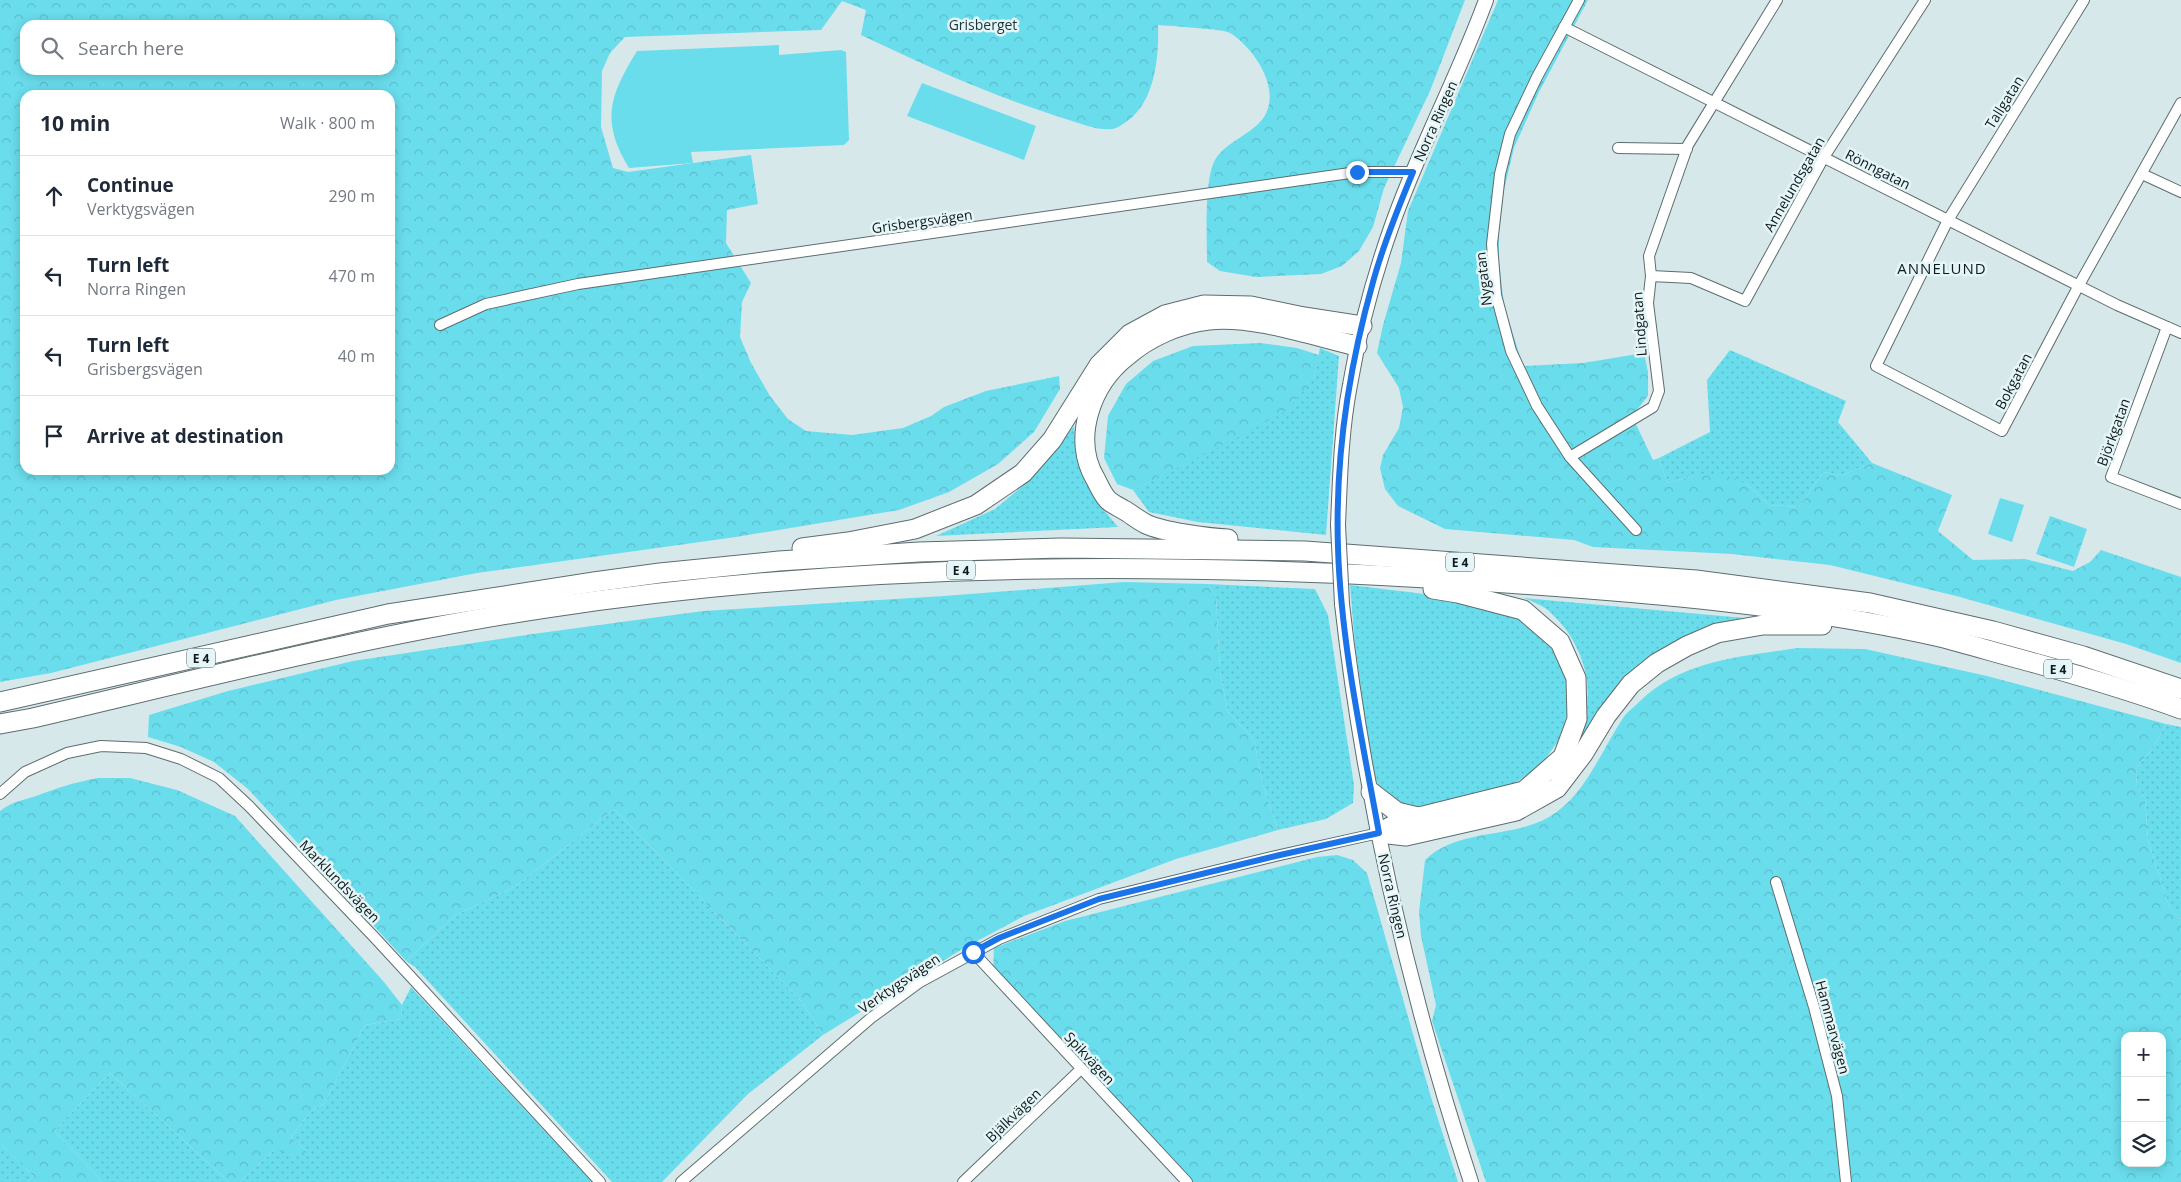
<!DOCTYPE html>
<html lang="en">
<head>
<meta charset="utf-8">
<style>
	body { margin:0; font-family:"Open Sans",sans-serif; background:#f6f6f7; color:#1f2937 }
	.controls { position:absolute; right:15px; bottom:15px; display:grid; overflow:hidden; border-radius:10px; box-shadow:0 2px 12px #0003 }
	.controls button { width:45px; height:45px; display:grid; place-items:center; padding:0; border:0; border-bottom:1px solid #e0e1e3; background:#fff; color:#1f2937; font:25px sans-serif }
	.stop { position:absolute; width:15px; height:15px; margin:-11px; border:4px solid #1a73e8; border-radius:50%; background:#fff }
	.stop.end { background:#1a73e8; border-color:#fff; box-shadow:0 1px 5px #0008 }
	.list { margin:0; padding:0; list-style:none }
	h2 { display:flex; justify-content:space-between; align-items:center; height:65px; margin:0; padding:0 20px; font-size:21px }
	h2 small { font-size:16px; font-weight:400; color:#747a83 }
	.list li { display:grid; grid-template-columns:32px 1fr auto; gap:15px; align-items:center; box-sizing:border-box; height:80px; padding:0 20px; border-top:1px solid #e0e1e3 }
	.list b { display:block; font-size:19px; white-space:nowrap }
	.list p { margin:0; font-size:16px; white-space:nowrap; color:#747a83 }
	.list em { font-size:16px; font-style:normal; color:#747a83 }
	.icon { flex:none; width:28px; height:28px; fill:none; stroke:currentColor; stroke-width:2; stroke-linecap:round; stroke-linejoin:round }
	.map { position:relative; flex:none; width:2181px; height:1182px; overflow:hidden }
	.search { position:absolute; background:#fff; box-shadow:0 2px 12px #0003; left:20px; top:20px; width:375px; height:55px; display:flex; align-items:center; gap:12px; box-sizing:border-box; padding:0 18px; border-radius:15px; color:#747a83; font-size:19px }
	.panel { position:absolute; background:#fff; box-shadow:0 2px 12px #0003; left:20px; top:90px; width:375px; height:385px; border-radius:15px }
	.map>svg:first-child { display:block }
</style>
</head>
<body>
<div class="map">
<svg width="2181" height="1182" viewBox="0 0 2181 1182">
	<defs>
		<pattern id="grass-dots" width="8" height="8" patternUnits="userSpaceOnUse" patternTransform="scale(1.25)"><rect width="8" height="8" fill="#6added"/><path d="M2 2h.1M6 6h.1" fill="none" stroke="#5bbdcb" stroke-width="1.8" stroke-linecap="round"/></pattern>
		<pattern id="forest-crowns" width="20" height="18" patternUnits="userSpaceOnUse" patternTransform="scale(1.25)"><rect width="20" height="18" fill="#6added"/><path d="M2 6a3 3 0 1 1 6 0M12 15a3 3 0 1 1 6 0" fill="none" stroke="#5bbdcb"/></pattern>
	</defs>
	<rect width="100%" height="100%" fill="#d7e8eb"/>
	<g fill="url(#grass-dots)">
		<polygon points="1320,348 1339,356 1326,535 1198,522 1149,512 1133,490 1166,473 1314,378"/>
		<polygon points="1730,350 1846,401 1838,422 1872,463 1842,475 1823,472 1799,507 1769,505 1747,484 1694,476 1667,483 1659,458 1710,432 1707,380"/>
		<polygon points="1074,426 1076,452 1094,498 1118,527 936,536 995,509 1032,478"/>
		<polygon points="1208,584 1315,589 1328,615 1354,785 1353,803 1326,819 1278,830 1263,785 1254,740 1228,712 1220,672 1216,596"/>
		<polygon points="1350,585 1433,595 1470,603 1529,623 1554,651 1567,676 1568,712 1558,741 1542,764 1514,784 1466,798 1416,807 1395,804 1385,798 1375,778 1366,727 1355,645"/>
		<path d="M1524 598 1755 619 1715 626 1602 708 1580 738C1592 699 1591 669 1569 634 1563 625 1554 615 1545 608 1539 604 1531 601 1524 598Z"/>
		<polygon points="2166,724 2181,727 2181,919 2170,909 2148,840 2145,798 2137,787 2136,772 2140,763 2153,748"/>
		<polygon points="614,809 801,1001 823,1035 748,1094 662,1182 612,1182 415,967 406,961 454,916 516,886"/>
		<polygon points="411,987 592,1182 240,1182 274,1150 307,1152 291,1137 312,1110 324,1104 365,1025 401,1019 402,1005"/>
		<polygon points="110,1073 229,1182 103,1182 54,1131"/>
		<polygon points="0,1143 33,1176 28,1182 0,1182"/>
	</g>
	<g fill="url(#forest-crowns)" fill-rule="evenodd">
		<path d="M0 0H1465L1430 91 1384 188 1373 227 1359 251 1342 266 1321 274 1256 277 1220 271 1207 262C1207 238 1204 179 1215 160 1225 142 1253 134 1264 117 1282 89 1254 48 1230 33 1224 29 1170 26 1158 25 1159 59 1155 105 1123 124 1120 126 1116 128 1113 129 1099 131 1082 124 1069 120 997 98 928 67 861 35L866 10 842 1 821 30 625 37 610 53 602 71 601 127 613 168 628 172 751 155 758 204 727 210 726 243 751 283 742 302 740 337 751 363 770 396 788 419 806 431 852 435 903 428 931 416 944 407 986 391 1059 376 1060 389 1034 432 998 464 949 492 899 510 736 537 477 573 336 600 51 673 0 682ZM25 25H390V70H25ZM25 95H390V470H25Z"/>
		<polygon points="1498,0 1588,0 1539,92 1514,148 1504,190 1499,232 1499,261 1504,305 1523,366 1583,363 1644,353 1648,372 1648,396 1632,416 1653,460 1659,458 1667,483 1694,476 1723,474 1747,484 1769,505 1799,507 1823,472 1842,475 1872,463 1952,495 1938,531 1973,560 2025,559 2073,571 2090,562 2101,550 2181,577 2181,663 2126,644 1960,597 1830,565 1732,554 1593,547 1574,540 1445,529 1398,506 1385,489 1380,468 1383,455 1399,428 1403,407 1399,388 1377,353 1383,325 1401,263 1408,211"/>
		<polygon points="1260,343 1297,348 1319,355 1314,378 1287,410 1229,442 1133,490 1117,484 1104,458 1108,416 1126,384 1153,361 1193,346"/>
		<polygon points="2050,516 2087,529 2074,567 2036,554"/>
		<polygon points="1124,582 1208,584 1216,596 1220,672 1228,712 1254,740 1263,785 1278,830 1176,859 1024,916 964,948 823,1035 801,1001 614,809 516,886 454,916 406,961 248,789 214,762 181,747 148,737 149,715 228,691 353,661 533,634 703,611 944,596"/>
		<path d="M1797 648 1865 649 1987 676 2166 724 2153 748 2140 763 2136 772 2137 787 2145 798 2148 840 2170 909 2181 919V1182H1486L1432 1021 1436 1005 1421 936 1419 912 1425 860C1458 828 1511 839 1549 817 1585 796 1601 751 1623 718 1627 712 1634 707 1639 702 1682 660 1741 657 1797 648ZM2125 1036H2162V1163H2125Z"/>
		<path d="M98 778H130L177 790 235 816 384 982 402 1005 401 1019 365 1025 324 1104 312 1110 291 1137 307 1152 302 1157 274 1150 240 1182H229L110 1073 54 1131 103 1182H28L33 1176 0 1143V811C11 802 23 800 36 796 57 788 76 782 98 778Z"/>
		<polygon points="1337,855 1353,860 1367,873 1431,1097 1458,1182 1192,1182 993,971 994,948 1065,921 1317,857"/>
	</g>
	<g fill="#6added">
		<path d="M779 45V55L841 50 846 52 849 140 844 145 691 152 693 163 629 168C600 121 610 95 637 51Z"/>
		<polygon points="922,83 1036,126 1024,160 907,116"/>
		<polygon points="2000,498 2024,505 2012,542 1988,534"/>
	</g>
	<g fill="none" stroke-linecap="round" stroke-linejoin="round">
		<g stroke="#5d6d6f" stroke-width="12">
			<g id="street">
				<polyline points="1579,0 1537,77 1510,134 1500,174 1492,244 1496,295 1511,351 1537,406 1570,457 1636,530"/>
				<polyline points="2084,0 1948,220 1876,366 2002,431 2079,285 2181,103"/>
				<polyline points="1564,27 2117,305 2181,333"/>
				<polyline points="1618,148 1687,149"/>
				<polyline points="2142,174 2181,192"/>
				<polyline points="1651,276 1691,278 1745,301 1824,157 1925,0"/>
				<polyline points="440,325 486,304 578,284 1357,172 1413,172"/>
				<polyline points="2167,327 2111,477 2181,504"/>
				<polyline points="1570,457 1653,407 1659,391 1648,303 1651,276 1649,256 1688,145 1777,0"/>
				<polyline points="0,794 25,772 67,753 101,746 146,748 181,759 219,778 249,806 376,939 600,1182"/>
				<polyline points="1776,882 1814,1007 1837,1096 1846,1182"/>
				<polyline points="973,952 1187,1182"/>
				<polyline points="681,1182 871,1018 920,982 999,939 1099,899 1280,855 1379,833"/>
				<polyline points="963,1182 1081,1069"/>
			</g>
		</g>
		<g stroke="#5d6d6f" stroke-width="16">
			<g id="secondary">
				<path d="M1338 525C1340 479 1341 431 1350 385 1359 332 1373 279 1391 228 1418 150 1458 77 1486 0"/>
				<path d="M1342 604C1364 800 1410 995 1471 1182"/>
			</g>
		</g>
		<g stroke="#5d6d6f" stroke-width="21">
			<g id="highway">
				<path d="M1228 539C1208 538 1163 532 1146 524 1138 520 1131 514 1124 510 1119 507 1112 504 1108 500 1103 495 1099 486 1096 480 1071 439 1091 384 1127 356 1149 337 1180 323 1209 320 1253 315 1314 336 1357 346"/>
				<polyline points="802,548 848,542 915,529 976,505 1023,473 1052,440 1099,365 1130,334 1165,315 1204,305 1251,306 1304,317 1362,326"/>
				<polyline points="0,702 388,614 594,582 660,573 779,561 919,552 1061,548 1305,551 1696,580 1870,603 1993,631 2083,656 2181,689"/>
				<path d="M0 724 33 718C204 678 373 634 546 608 864 560 1187 561 1506 583 1652 593 1798 605 1940 637 1972 645 2003 655 2035 663 2084 677 2133 691 2181 709"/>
				<polyline points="1371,792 1397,812 1418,817"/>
				<polyline points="1379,833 1406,836 1516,811 1557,788 1583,754 1606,716 1631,684 1657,663 1687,646 1717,633 1763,625 1822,625"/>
				<polyline points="1379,833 1399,822 1524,791 1563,757 1577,719 1576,678 1560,642 1523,610 1458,593 1433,589"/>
			</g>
		</g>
		<use href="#street" stroke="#fff" stroke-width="10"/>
		<use href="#secondary" stroke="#fff" stroke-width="14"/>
		<use href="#highway" stroke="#fff" stroke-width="19"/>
		<g stroke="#5d6d6f" stroke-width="16" stroke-linecap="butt">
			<polyline id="secondary-bridge" points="1338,525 1342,604"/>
		</g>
		<use href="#secondary-bridge" stroke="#fff" stroke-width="14"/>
	</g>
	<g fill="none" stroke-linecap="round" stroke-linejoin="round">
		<path stroke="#1a73e8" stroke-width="6" d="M973 952 999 938 1099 899 1280 855 1379 833C1362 739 1341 643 1338 548 1335 459 1349 367 1373 282 1383 245 1398 208 1413 172H1357"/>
	</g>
	<g text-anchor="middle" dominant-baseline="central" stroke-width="5" stroke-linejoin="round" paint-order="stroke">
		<g fill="#e4f6f8" stroke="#515b5d" stroke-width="1">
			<rect x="1446" y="552.5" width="28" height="19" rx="4"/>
			<rect x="947" y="560.5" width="28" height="19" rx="4"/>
			<rect x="187" y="648.5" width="28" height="19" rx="4"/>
			<rect x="2044" y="659.5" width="28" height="19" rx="4"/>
		</g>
		<g font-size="12" font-weight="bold" fill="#12191a">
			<text x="1460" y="562">E 4</text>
			<text x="961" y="570">E 4</text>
			<text x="201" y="658">E 4</text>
			<text x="2058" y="669">E 4</text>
		</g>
		<g font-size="14" fill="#1d3437" stroke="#e4f6f8">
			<text x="983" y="24">Grisberget</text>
		</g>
		<g font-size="14" fill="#12191a" stroke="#e4f6f8">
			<text transform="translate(2004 102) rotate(-58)">Tallgatan</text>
			<text transform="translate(1435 121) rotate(-66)">Norra Ringen</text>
			<text transform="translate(1878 169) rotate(27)">Rönngatan</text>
			<text transform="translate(1794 184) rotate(-60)">Annelundsgatan</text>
			<text transform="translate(922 221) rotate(-8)">Grisbergsvägen</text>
			<text transform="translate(1483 279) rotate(-97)">Nygatan</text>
			<text transform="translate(1639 324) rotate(-94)">Lindgatan</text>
			<text transform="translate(2013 381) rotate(-62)">Bokgatan</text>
			<text transform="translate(2113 432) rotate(-70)">Björkgatan</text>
			<text transform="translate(340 881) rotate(46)">Marklundsvägen</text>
			<text transform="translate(1393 896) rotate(77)">Norra Ringen</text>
			<text transform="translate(899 983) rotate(-34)">Verktygsvägen</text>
			<text transform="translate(1833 1027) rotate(75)">Hammarvägen</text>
			<text transform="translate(1090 1058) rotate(47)">Spikvägen</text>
			<text transform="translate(1013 1115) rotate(-44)">Bjälkvägen</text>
		</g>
		<g font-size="15" letter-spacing="1" fill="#12191a" stroke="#e4f6f8">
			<text x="1942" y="268">ANNELUND</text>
		</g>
	</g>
</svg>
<div class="controls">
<button>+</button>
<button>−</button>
<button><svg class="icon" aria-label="layers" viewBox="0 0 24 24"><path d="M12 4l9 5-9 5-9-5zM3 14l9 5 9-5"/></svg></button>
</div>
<div class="stop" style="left:973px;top:952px"></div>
<div class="stop end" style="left:1357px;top:172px"></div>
<div class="search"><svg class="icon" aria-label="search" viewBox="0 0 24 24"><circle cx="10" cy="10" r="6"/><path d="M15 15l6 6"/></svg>Search here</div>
<section class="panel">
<h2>10 min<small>Walk · 800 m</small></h2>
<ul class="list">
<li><svg class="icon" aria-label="ahead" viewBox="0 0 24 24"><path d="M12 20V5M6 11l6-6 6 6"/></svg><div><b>Continue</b><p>Verktygsvägen</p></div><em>290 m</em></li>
<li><svg class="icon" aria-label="left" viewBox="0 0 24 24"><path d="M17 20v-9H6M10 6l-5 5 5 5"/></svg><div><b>Turn left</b><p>Norra Ringen</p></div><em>470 m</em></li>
<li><svg class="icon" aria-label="left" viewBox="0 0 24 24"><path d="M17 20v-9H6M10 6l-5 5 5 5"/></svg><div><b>Turn left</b><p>Grisbergsvägen</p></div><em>40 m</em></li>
<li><svg class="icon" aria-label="arrive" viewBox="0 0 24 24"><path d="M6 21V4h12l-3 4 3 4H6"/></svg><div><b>Arrive at destination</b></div></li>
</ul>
</section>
</div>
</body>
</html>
